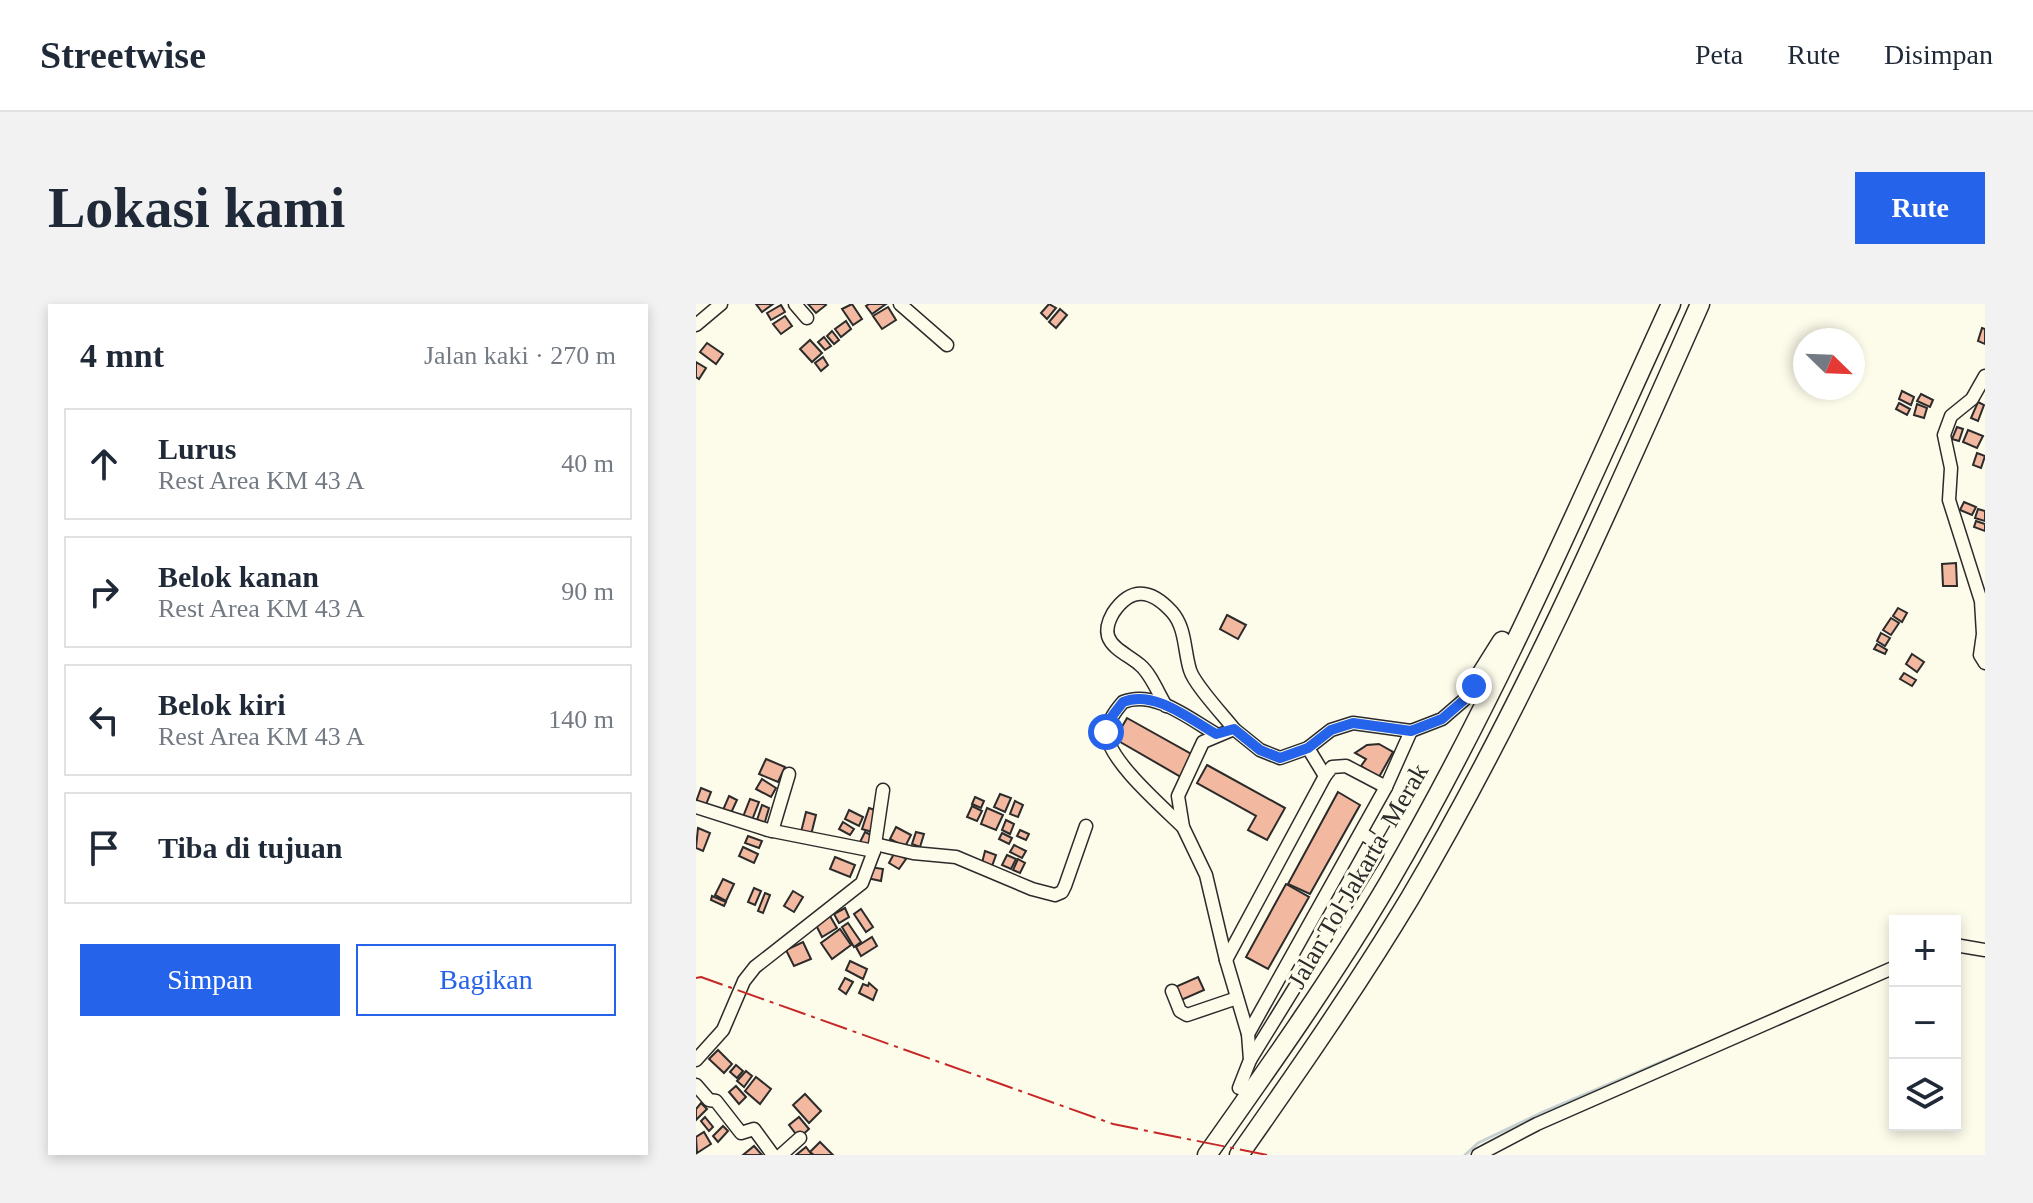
<!DOCTYPE html>
<html lang="id">
<head>
<meta charset="utf-8">
<style>
	body { margin:0; font-family:"Times New Roman",serif; background:#f2f2f3; color:#1f2937 }
	.controls { position:absolute; right:24px; bottom:24px; display:grid; overflow:hidden; border-radius:0px; box-shadow:0 4px 12px #0003 }
	.controls button { width:72px; height:72px; display:grid; place-items:center; padding:0; border:0; border-bottom:2px solid #e0e1e3; background:#fff; color:#1f2937; font:40px sans-serif }
	.compass { position:absolute; left:1097px; top:24px; width:72px; height:72px; border-radius:50%; background:#fff; box-shadow:0 4px 12px #0003; rotate:113deg }
	.stop { position:absolute; width:24px; height:24px; margin:-18px; border:6px solid #2563eb; border-radius:50%; background:#fff }
	.stop.end { background:#2563eb; border-color:#fff; box-shadow:0 2px 8px #0008 }
	.list { margin:0; padding:0; list-style:none }
	h2 { display:flex; justify-content:space-between; align-items:center; height:104px; margin:0; padding:0 32px; font-size:34px }
	h2 small { font-size:26px; font-weight:400; color:#747a83 }
	.list li { display:grid; grid-template-columns:52px 1fr auto; gap:24px; align-items:center; box-sizing:border-box; height:112px; margin:0 16px 16px; padding:0 16px; border:2px solid #e0e1e3; border-radius:0px }
	.list b { display:block; font-size:30px; white-space:nowrap }
	.list p { margin:0; font-size:26px; white-space:nowrap; color:#747a83 }
	.list em { font-size:26px; font-style:normal; color:#747a83 }
	.actions { display:flex; gap:16px; padding:24px 32px }
	.actions a { flex:1; padding:18px 0; border:2px solid #2563eb; border-radius:0px; text-align:center; font-size:28px; color:#2563eb }
	.actions .main { background:#2563eb; color:#fff }
	.icon { flex:none; width:44px; height:44px; fill:none; stroke:currentColor; stroke-width:2; stroke-linecap:round; stroke-linejoin:round }
	.map { position:relative; flex:none; width:1289px; height:851px; overflow:hidden; border-radius:0px }
	header { display:flex; align-items:center; gap:48px; box-sizing:border-box; height:112px; padding:0 40px; background:#fff; border-bottom:2px solid #e0e1e3 }
	header strong { font-size:38px }
	nav { display:flex; gap:44px; margin-inline-start:auto; font-size:28px }
	.intro { display:flex; align-items:center; justify-content:space-between; box-sizing:border-box; height:192px; padding:0 48px }
	h1 { margin:0; font-size:56px }
	.button { padding:20px 36px; border-radius:0px; background:#2563eb; color:#fff; font-size:28px; font-weight:700 }
	main { display:flex; gap:48px; padding:0 48px }
	aside { flex:1; background:#fff; border-radius:0px; box-shadow:0 4px 12px #0003 }
	.map>svg:first-child { display:block }
</style>
</head>
<body>
<header>
<strong>Streetwise</strong>
<nav><a>Peta</a><a>Rute</a><a>Disimpan</a></nav>
</header>
<div class="intro"><h1>Lokasi kami</h1><a class="button">Rute</a></div>
<main>
<aside>
<h2>4 mnt<small>Jalan kaki · 270 m</small></h2>
<ul class="list">
<li><svg class="icon" aria-label="ahead" viewBox="0 0 24 24"><path d="M12 20V5M6 11l6-6 6 6"/></svg><div><b>Lurus</b><p>Rest Area KM 43 A</p></div><em>40 m</em></li>
<li><svg class="icon" aria-label="right" viewBox="0 0 24 24"><path d="M7 20v-9h11M14 6l5 5-5 5"/></svg><div><b>Belok kanan</b><p>Rest Area KM 43 A</p></div><em>90 m</em></li>
<li><svg class="icon" aria-label="left" viewBox="0 0 24 24"><path d="M17 20v-9H6M10 6l-5 5 5 5"/></svg><div><b>Belok kiri</b><p>Rest Area KM 43 A</p></div><em>140 m</em></li>
<li><svg class="icon" aria-label="arrive" viewBox="0 0 24 24"><path d="M6 21V4h12l-3 4 3 4H6"/></svg><div><b>Tiba di tujuan</b></div></li>
</ul>
<div class="actions"><a class="main">Simpan</a><a>Bagikan</a></div>
</aside>
<div class="map">
<svg width="1289" height="851" viewBox="0 0 1289 851">
	<rect width="100%" height="100%" fill="#fdfbea"/>
	<g fill="none" stroke-linecap="round" stroke-linejoin="round">
		<g stroke="#c7d0d0" stroke-width="3">
			<polyline points="1259,635 1270,637"/>
			<polyline points="769,851 782,839 845,809 996,745"/>
		</g>
	</g>
	<g fill="#f2b8a0" stroke="#2b2b2b" stroke-width="2">
		<polygon points="60,0 77,0 66,8"/>
		<polygon points="112,0 129,0 130,1 120,9"/>
		<polygon points="156,0 166,15 157,21 146,5"/>
		<polygon points="173,0 190,0 176,10 170,2"/>
		<polygon points="353,0 360,4 351,15 345,9"/>
		<polygon points="85,1 89,8 75,16 71,9"/>
		<polygon points="192,3 200,16 186,25 177,12"/>
		<polygon points="364,5 371,11 360,24 353,18"/>
		<polygon points="89,12 96,22 85,30 77,20"/>
		<polygon points="150,17 155,25 145,33 139,25"/>
		<polygon points="1286,24 1289,25 1289,40 1282,37"/>
		<polygon points="136,27 143,36 138,40 131,32"/>
		<polygon points="128,33 135,42 129,46 122,38"/>
		<polygon points="114,36 126,49 116,58 104,45"/>
		<polygon points="11,39 27,50 20,60 4,48"/>
		<polygon points="127,53 132,61 125,67 119,59"/>
		<polygon points="0,58 10,64 3,75 0,73"/>
		<polygon points="1206,87 1218,93 1215,101 1203,95"/>
		<polygon points="1225,90 1237,96 1234,103 1221,97"/>
		<polygon points="1282,98 1288,101 1282,117 1275,114"/>
		<polygon points="1203,99 1214,105 1211,111 1200,105"/>
		<polygon points="1221,100 1231,104 1228,114 1218,111"/>
		<polygon points="1261,123 1267,125 1263,137 1256,135"/>
		<polygon points="1272,126 1287,132 1281,144 1267,138"/>
		<polygon points="1281,149 1289,152 1285,164 1277,161"/>
		<polygon points="1268,198 1280,203 1276,211 1264,206"/>
		<polygon points="1282,205 1289,207 1289,217 1279,214"/>
		<polygon points="1280,217 1289,220 1289,227 1278,223"/>
		<polygon points="1260,259 1261,282 1247,282 1246,260"/>
		<polygon points="1202,304 1211,309 1206,318 1197,312"/>
		<polygon points="531,311 550,321 542,335 524,325"/>
		<polygon points="1195,314 1203,319 1195,331 1187,326"/>
		<polygon points="1185,329 1194,334 1189,342 1181,337"/>
		<polygon points="1181,340 1191,346 1189,350 1178,345"/>
		<polygon points="1216,350 1228,358 1221,368 1210,360"/>
		<polygon points="1208,369 1220,376 1216,382 1204,375"/>
		<polygon points="431,414 497,451 485,473 419,435"/>
		<polygon points="683,440 697,448 683,473 665,462 670,455 659,449 671,441"/>
		<polygon points="70,455 89,463 82,478 63,470"/>
		<polygon points="511,461 589,504 571,536 552,526 560,512 501,479"/>
		<polygon points="66,475 80,484 75,493 60,485"/>
		<polygon points="5,484 15,488 9,503 0,498"/>
		<polygon points="642,488 664,501 614,590 592,580"/>
		<polygon points="304,490 315,494 309,508 298,503"/>
		<polygon points="33,492 41,496 35,509 27,506"/>
		<polygon points="279,493 288,497 285,504 276,500"/>
		<polygon points="54,495 63,498 56,516 47,513"/>
		<polygon points="319,497 327,501 322,513 314,510"/>
		<polygon points="66,501 73,504 68,521 60,519"/>
		<polygon points="276,502 286,507 281,517 271,513"/>
		<polygon points="173,504 182,507 176,528 166,525"/>
		<polygon points="291,504 307,511 300,526 285,520"/>
		<polygon points="153,506 167,513 163,522 149,515"/>
		<polygon points="110,508 120,511 115,531 105,528"/>
		<polygon points="310,516 318,520 314,530 306,526"/>
		<polygon points="147,518 158,525 154,531 143,525"/>
		<polygon points="200,523 215,531 209,543 194,535"/>
		<polygon points="2,524 14,529 7,547 0,544"/>
		<polygon points="324,526 333,530 330,536 321,532"/>
		<polygon points="169,528 177,532 171,544 163,540"/>
		<polygon points="220,528 228,530 224,543 216,540"/>
		<polygon points="306,529 316,534 313,540 303,535"/>
		<polygon points="52,532 66,537 63,544 49,539"/>
		<polygon points="318,541 330,547 326,554 314,548"/>
		<polygon points="47,543 62,550 58,559 43,552"/>
		<polygon points="289,547 300,551 296,562 286,559"/>
		<polygon points="199,548 210,555 203,565 193,559"/>
		<polygon points="311,551 320,555 315,565 306,561"/>
		<polygon points="139,553 159,561 154,573 134,565"/>
		<polygon points="322,555 329,559 324,569 317,566"/>
		<polygon points="174,563 187,565 185,577 171,574"/>
		<polygon points="27,575 38,580 30,597 19,591"/>
		<polygon points="590,580 613,593 572,665 550,653"/>
		<polygon points="58,584 65,587 59,601 52,598"/>
		<polygon points="97,587 107,593 98,608 88,602"/>
		<polygon points="69,589 74,591 67,609 62,607"/>
		<polygon points="16,592 30,598 28,602 15,596"/>
		<polygon points="149,604 153,613 143,619 138,610"/>
		<polygon points="165,605 177,623 170,628 158,610"/>
		<polygon points="134,612 141,624 126,633 120,621"/>
		<polygon points="152,619 165,638 158,643 146,623"/>
		<polygon points="144,625 155,641 136,655 125,639"/>
		<polygon points="176,633 181,642 165,652 160,643"/>
		<polygon points="107,638 115,655 98,662 90,646"/>
		<polygon points="154,657 171,665 167,675 150,666"/>
		<polygon points="502,673 508,686 483,697 477,684"/>
		<polygon points="149,674 157,678 150,690 143,685"/>
		<polygon points="173,679 181,686 177,696 163,689 167,680 172,682"/>
		<polygon points="22,746 36,760 28,769 13,755"/>
		<polygon points="40,761 47,767 41,774 34,768"/>
		<polygon points="50,767 56,772 48,783 41,777"/>
		<polygon points="60,773 75,785 64,800 49,787"/>
		<polygon points="40,782 50,793 43,800 33,788"/>
		<polygon points="109,790 125,807 113,819 97,801"/>
		<polygon points="5,799 11,805 0,816 0,805"/>
		<polygon points="9,813 17,823 13,827 5,817"/>
		<polygon points="103,813 113,825 103,834 93,821"/>
		<polygon points="27,822 32,827 22,838 17,832"/>
		<polygon points="8,828 15,840 1,849 0,833"/>
		<polygon points="124,838 137,851 118,851 114,848"/>
		<polygon points="58,842 66,851 47,851"/>
		<polygon points="110,843 116,851 100,851"/>
	</g>
	<g fill="none" stroke-linecap="round" stroke-linejoin="round">
		<g stroke="#2b2b2b" stroke-width="15">
			<g id="minor">
				<polyline points="99,0 111,14"/>
				<polyline points="204,0 251,41"/>
				<polyline points="0,21 25,0"/>
				<polyline points="1289,72 1276,95 1255,112 1248,131 1255,164 1253,196 1285,297 1287,330 1284,351 1289,359"/>
				<path d="M470 402C462 389 455 370 444 361 434 352 416 345 412 332 410 325 413 316 417 309 435 282 455 285 476 308 490 324 488 347 494 366 498 380 527 411 538 425"/>
				<polyline points="612,444 629,472"/>
				<polyline points="0,503 72,526 178,547"/>
				<path d="M487 523C468 504 414 458 411 431 410 419 420 406 427 398 458 385 495 416 520 430"/>
				<polyline points="76,527 93,470"/>
				<polyline points="179,540 217,549 260,553 336,585 359,591 366,588 369,582 390,522"/>
				<polyline points="1259,641 1289,646"/>
				<polyline points="530,656 629,472 636,463 650,462 690,483"/>
				<polyline points="476,687 484,707 491,711 541,694"/>
				<polyline points="552,730 690,483 715,427"/>
				<polyline points="0,756 27,726 48,677 59,663 166,579 178,547 187,486"/>
				<path d="M554 756 681 550C683 539 674 534 665 529"/>
				<polyline points="0,781 13,796 20,797 45,829 58,825 77,851"/>
				<polyline points="543,784 554,756 552,730 530,656 510,571 487,523 482,492 507,438 538,425 564,446 584,454 612,444 635,426 657,419 715,427 746,415 768,396 784,372"/>
				<polyline points="85,851 104,834"/>
				<polyline points="782,851 841,820 1199,663"/>
			</g>
		</g>
		<g stroke="#2b2b2b" stroke-width="21">
			<g id="highway">
				<polyline points="784,372 806,337"/>
				<path d="M511 851C574 762 637 673 693 578 801 393 886 194 975 0"/>
				<path d="M543 851C602 767 661 682 714 594 826 404 915 201 1004 0"/>
			</g>
		</g>
		<use href="#minor" stroke="#fdfbea" stroke-width="12"/>
		<use href="#highway" stroke="#fdfbea" stroke-width="18"/>
		<polyline stroke="#c62828" stroke-width="2" stroke-dasharray="28 6 4 6" stroke-linecap="butt" points="0,674 5,673 417,820 571,851"/>
	</g>
	<g fill="none" stroke-linecap="round" stroke-linejoin="round">
		<path stroke="#2563eb" stroke-width="10" d="M410 428 417 411 427 398C458 385 495 416 520 430L538 425 564 446 584 454 612 444 635 426 657 419 715 427 746 415 768 396 778 382"/>
	</g>
	<g text-anchor="middle" dominant-baseline="central" stroke-width="6" stroke-linejoin="round" paint-order="stroke">
		<g font-size="26" fill="#2b2b2b" stroke="#fdfbea">
			<text transform="translate(662 572) rotate(-60)">Jalan Tol Jakarta–Merak</text>
		</g>
	</g>
</svg>
<div class="controls">
<button>+</button>
<button>−</button>
<button><svg class="icon" aria-label="layers" viewBox="0 0 24 24"><path d="M12 4l9 5-9 5-9-5zM3 14l9 5 9-5"/></svg></button>
</div>
<svg class="compass" viewBox="-18 -18 36 36"><path d="M0-13l5 13h-10z" fill="#e53935"/><path d="M0 13l5-13h-10z" fill="#747a83"/></svg>
<div class="stop" style="left:410px;top:428px"></div>
<div class="stop end" style="left:778px;top:382px"></div>
</div>
</main>
</body>
</html>
